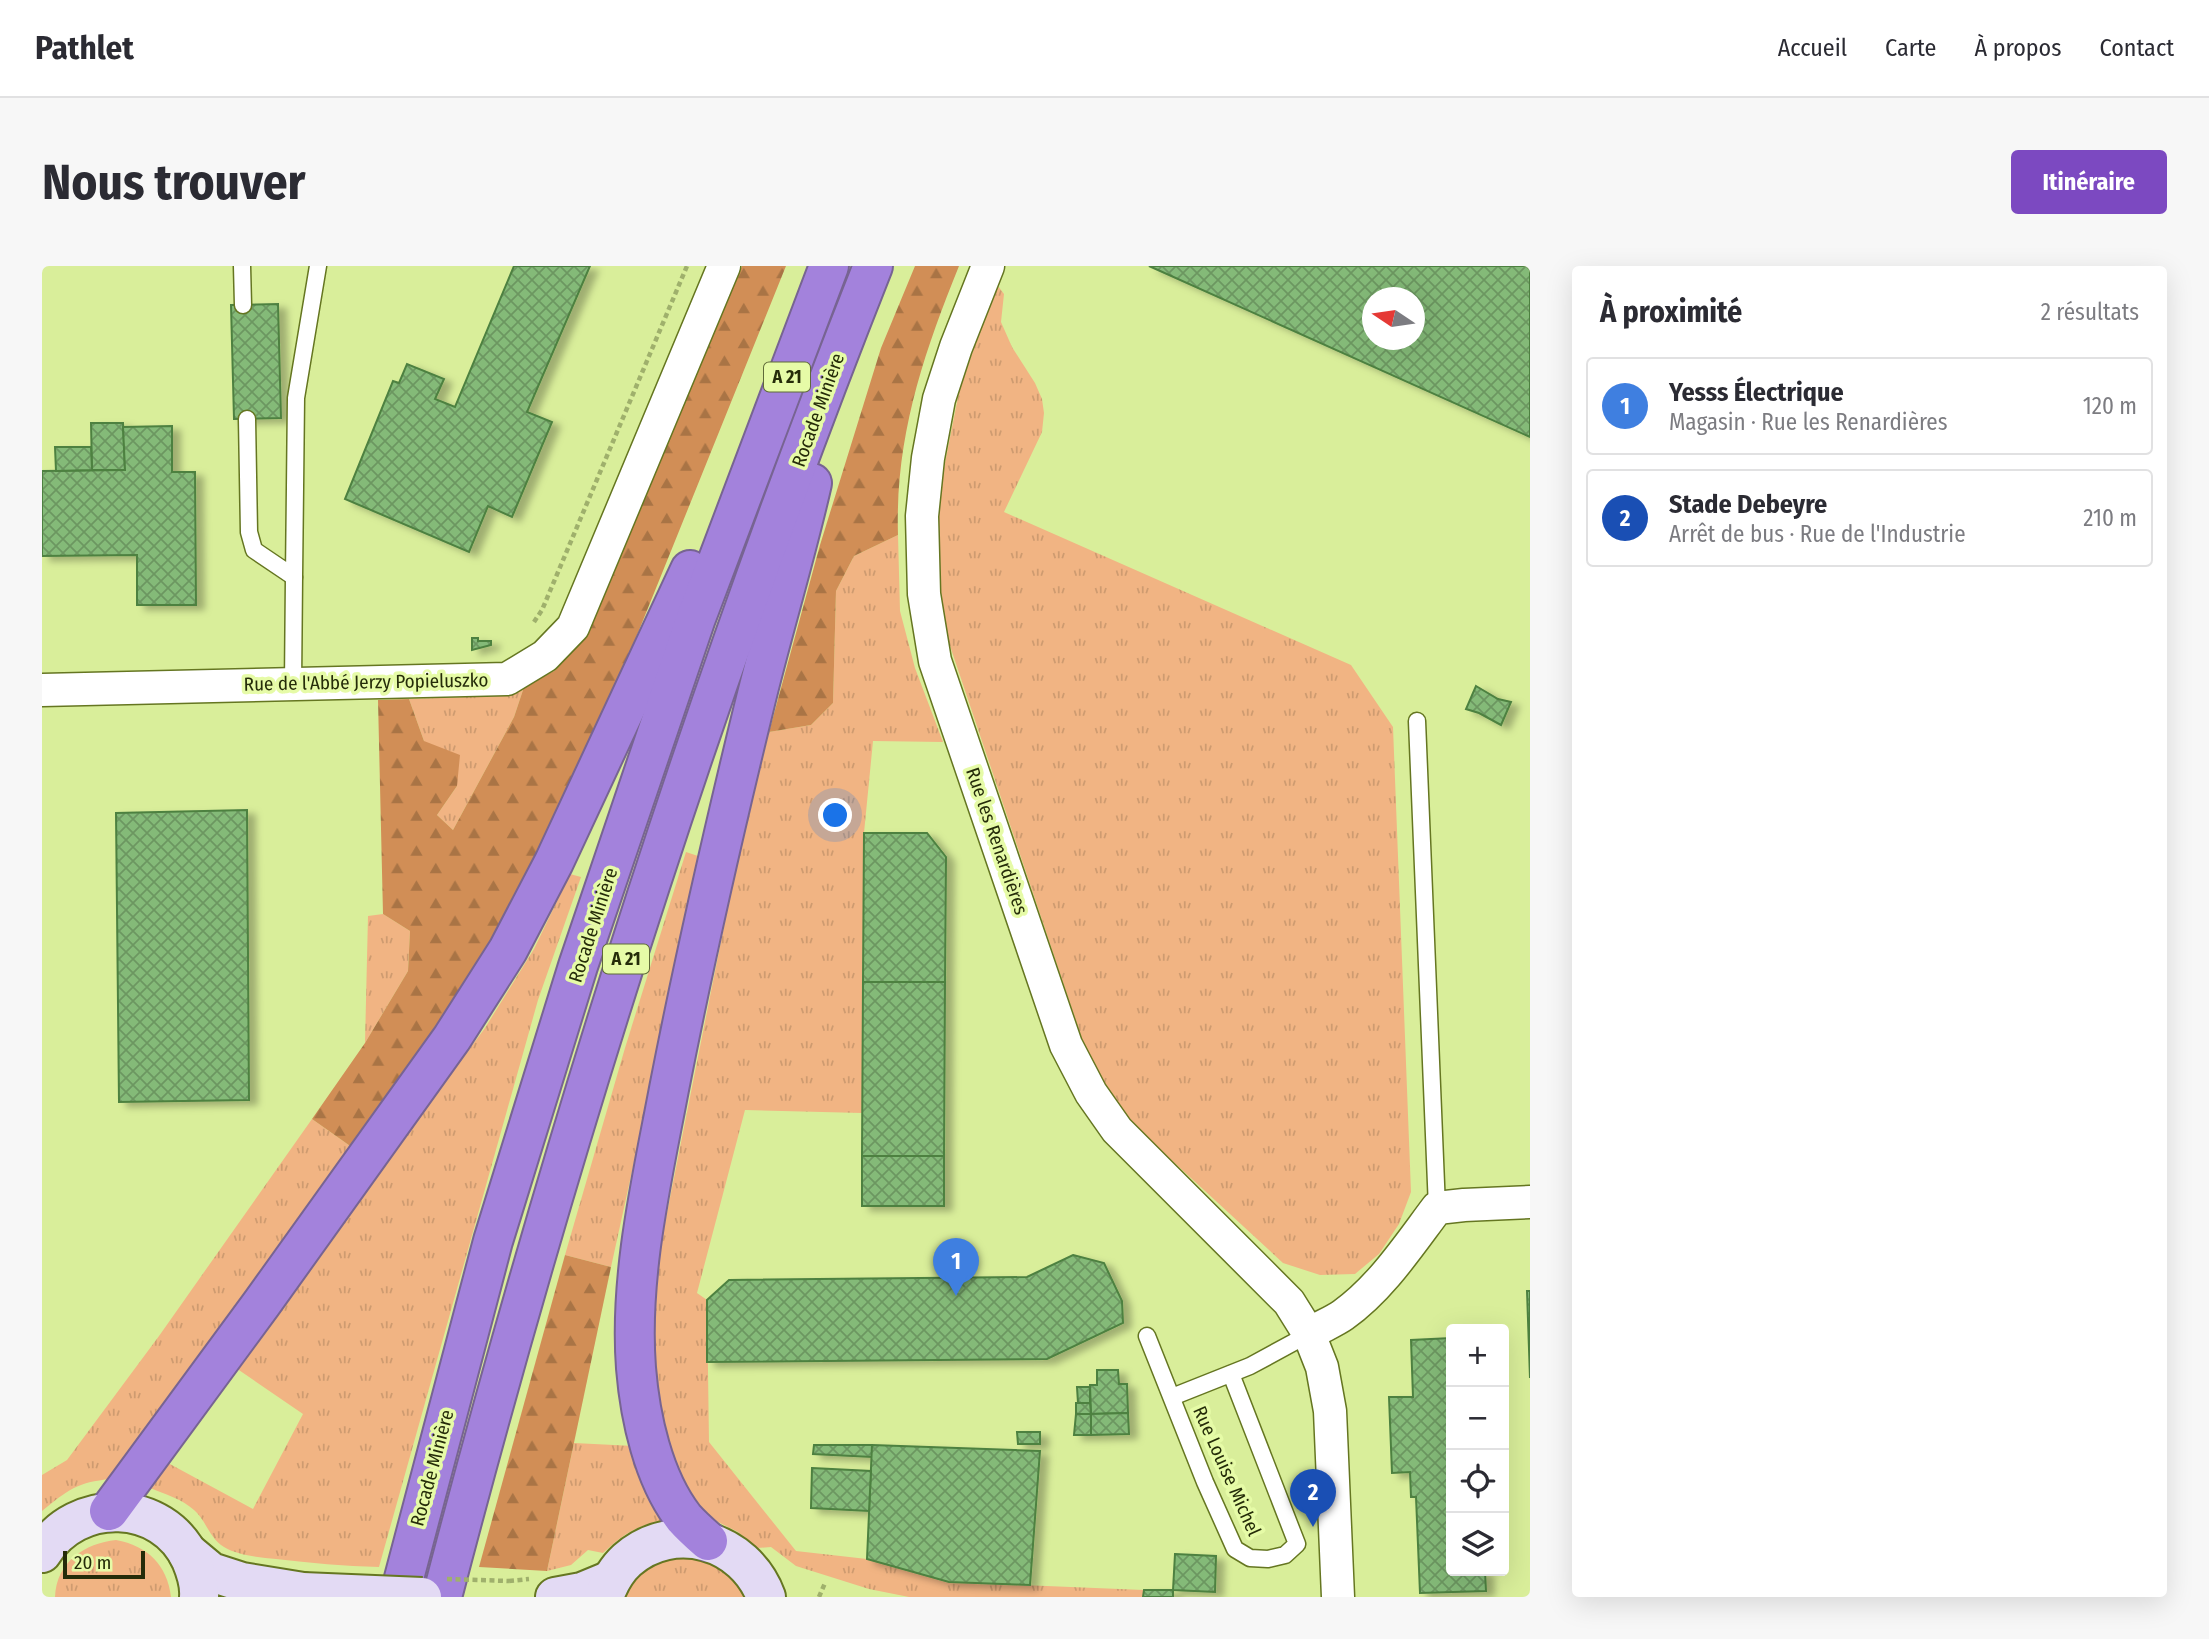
<!DOCTYPE html>
<html lang="fr">
<head>
<meta charset="utf-8">
<style>
	body { margin:0; font-family:"Fira Sans Condensed",sans-serif; background:#f7f7f7; color:#2b2b33 }
	.controls { position:absolute; right:21px; bottom:21px; display:grid; overflow:hidden; border-radius:7px; box-shadow:0 7px 28px #0002 }
	.controls button { width:63px; height:63px; display:grid; place-items:center; padding:0; border:0; border-bottom:2px solid #e1e1e2; background:#fff; color:#2b2b33; font:35px sans-serif }
	.compass { position:absolute; left:1320px; top:21px; width:63px; height:63px; border-radius:50%; background:#fff; box-shadow:0 7px 28px #0002; rotate:283deg }
	.scale { position:absolute; left:21px; bottom:18px; width:82px; box-sizing:border-box; padding-left:7px; border:4px solid #252c09; border-top:0; font-size:19px; line-height:24px; white-space:nowrap; color:#252c09; -webkit-text-stroke:5px #e6fba7; paint-order:stroke }
	.you { position:absolute; left:794px; top:550px; width:24px; height:24px; margin:-18px; border:5px solid #fff; border-radius:50%; background:#1a73e8; box-shadow:0 0 0 10px #1a73e833 }
	.badge { display:grid; place-items:center; width:46px; height:46px; border-radius:50%; background:#7c49c1; color:#fff; font-size:23px; font-weight:700 }
	.pin { position:absolute; translate:-50% -58px; filter:drop-shadow(0 2px 4px #0008) }
	.pin::after { content:''; position:absolute; top:37px; width:24px; height:21px; background:inherit; clip-path:polygon(0 0,100% 0,50% 100%) }
	.list { margin:0; padding:0; list-style:none }
	h2 { display:flex; justify-content:space-between; align-items:center; height:91px; margin:0; padding:0 28px; font-size:30px }
	h2 small { font-size:23px; font-weight:400; color:#7c7c81 }
	.list li { display:grid; grid-template-columns:46px 1fr auto; gap:21px; align-items:center; box-sizing:border-box; height:98px; margin:0 14px 14px; padding:0 14px; border:2px solid #e1e1e2; border-radius:7px }
	.list b { display:block; font-size:26px; white-space:nowrap }
	.list p { margin:0; font-size:23px; white-space:nowrap; color:#7c7c81 }
	.list em { font-size:23px; font-style:normal; color:#7c7c81 }
	.icon { flex:none; width:38px; height:38px; fill:none; stroke:currentColor; stroke-width:2; stroke-linecap:round; stroke-linejoin:round }
	.map { position:relative; flex:none; width:1488px; height:1331px; overflow:hidden; border-radius:7px }
	header { display:flex; align-items:center; gap:42px; box-sizing:border-box; height:98px; padding:0 35px; background:#fff; border-bottom:2px solid #e1e1e2 }
	header strong { font-size:33px }
	nav { display:flex; gap:38px; margin-inline-start:auto; font-size:24px }
	.intro { display:flex; align-items:center; justify-content:space-between; box-sizing:border-box; height:168px; padding:0 42px }
	h1 { margin:0; font-size:49px }
	.button { padding:18px 32px; border-radius:7px; background:#7c49c1; color:#fff; font-size:24px; font-weight:700 }
	main { display:flex; gap:42px; padding:0 42px }
	aside { flex:1; background:#fff; border-radius:7px; box-shadow:0 7px 28px #0002 }
	.map>svg:first-child { display:block }
</style>
</head>
<body>
<header>
<strong>Pathlet</strong>
<nav><a>Accueil</a><a>Carte</a><a>À propos</a><a>Contact</a></nav>
</header>
<div class="intro"><h1>Nous trouver</h1><a class="button">Itinéraire</a></div>
<main>
<div class="map">
<svg width="1488" height="1331" viewBox="0 0 1488 1331">
	<defs>
		<pattern id="grass-tufts" width="24" height="20" patternUnits="userSpaceOnUse" patternTransform="scale(1.75)"><rect width="24" height="20" fill="#f1b483"/><path d="M3 7l-1-3M5 7V3M7 7l1-3M15 17l-1-3M17 17v-4M19 17l1-3" fill="none" stroke="#ce9b70"/></pattern>
		<pattern id="forest-firs" width="22" height="20" patternUnits="userSpaceOnUse" patternTransform="scale(1.75)"><rect width="22" height="20" fill="#d18e56"/><path d="M5 1l3.5 6h-7zM16 11l3.5 6h-7z" fill="#a97445"/></pattern>
		<pattern id="building-cross-hatch" width="8" height="8" patternUnits="userSpaceOnUse" patternTransform="scale(1.75)"><rect width="8" height="8" fill="#84ba78"/><path d="M0 0l8 8M0 8l8-8" fill="none" stroke="#6c9761"/></pattern>
		<filter id="shadow"><feDropShadow dx="8" dy="4.5" stdDeviation="3.5" flood-color="#0004"/></filter>
	</defs>
	<rect width="100%" height="100%" fill="#d9ee9a"/>
	<g fill="url(#grass-tufts)">
		<polygon points="956,20 962,28 959,56 970,81 993,117 1000,133 1002,147 1000,166 962,246 1309,399 1351,461 1369,926 1357,958 1337,988 1313,1008 1278,1009 1241,997 1086,854 1060,814 1040,773 901,359 893,293 900,212 917,126 939,61"/>
		<polygon points="856,269 858,345 873,402 901,476 831,475 822,567 820,847 703,844 655,1027 665,1034 667,1176 754,1285 825,1293 907,1316 1102,1324 1101,1331 867,1331 827,1323 754,1300 729,1281 715,1282 696,1266 668,1252 642,1232 618,1147 612,1098 611,1040 617,987 690,620 727,466 769,459 791,437 794,325 812,290"/>
		<polygon points="482,421 472,451 411,564 395,549 415,520 382,475 367,433 453,430"/>
		<polygon points="644,586 659,591 569,1001 523,989 583,782"/>
		<path d="M528 608 539 611 496 734 337 1301C302 1300 268 1297 234 1293 217 1291 197 1290 182 1281 167 1272 164 1254 152 1244 140 1233 123 1228 108 1222L126 1197 211 1243 261 1148 191 1100 443 762 492 683Z"/>
		<polygon points="341,648 368,665 366,705 323,777 326,650"/>
		<path d="M270 853 311 882 214 1011 69 1213C35 1216 26 1224 0 1245V1209L25 1194 117 1070Z"/>
		<path d="M532 1177 592 1180 622 1254C594 1260 581 1268 561 1287L546 1284 529 1299 505 1305Z"/>
		<path d="M74 1274C106 1280 125 1299 129 1331H13C14 1296 43 1277 74 1274Z"/>
		<path d="M638 1289C667 1293 691 1301 702 1331H579C597 1302 605 1297 638 1289Z"/>
	</g>
	<g fill="url(#forest-firs)">
		<polygon points="700,0 744,0 516,565 450,680 311,882 270,853 323,777 366,705 368,665 341,648 336,434 367,433 382,475 418,489 415,520 395,549 411,564 472,451 482,421 512,405 537,379"/>
		<path d="M873 0H917C881 89 853 172 856 269L812 290 794 325 791 437 769 459 727 466 778 279 839 82Z"/>
		<polygon points="523,989 569,1001 505,1305 437,1301"/>
	</g>
	<g fill="url(#building-cross-hatch)" stroke="#4d8141" stroke-width="2" fill-rule="evenodd" filter="url(#shadow)">
		<polygon points="472,0 548,0 485,146 510,156 470,251 446,240 427,286 303,233 351,115 357,117 365,98 402,113 393,133 413,141"/>
		<path d="M1107 0H1488V171ZM1330 32H1372V74H1330Z"/>
		<polygon points="236,38 239,152 192,153 189,39"/>
		<polygon points="49,157 81,157 83,204 50,204"/>
		<polygon points="130,160 130,206 153,206 154,339 95,339 95,289 0,290 0,205 83,204 81,161"/>
		<polygon points="13,181 49,181 50,204 14,205"/>
		<polygon points="430,372 436,372 436,375 449,375 449,379 430,384"/>
		<polygon points="1434,420 1456,433 1469,436 1459,459 1437,447 1424,443"/>
		<polygon points="205,544 207,834 77,836 74,547"/>
		<polygon points="822,567 885,567 904,591 903,716 821,716"/>
		<polygon points="821,716 903,716 902,890 820,890"/>
		<rect x="820" y="890" width="82" height="50"/>
		<polygon points="1031,989 1062,997 1080,1035 1081,1057 1005,1093 665,1096 665,1034 687,1014 985,1011"/>
		<polygon points="1485,1025 1488,1025 1488,1112"/>
		<polygon points="1409,1072 1409,1305 1443,1305 1444,1325 1378,1327 1374,1231 1369,1231 1368,1206 1350,1207 1347,1131 1371,1131 1369,1074"/>
		<polygon points="1055,1104 1076,1104 1077,1118 1085,1118 1086,1147 1049,1148 1048,1119 1055,1119"/>
		<polygon points="1035,1121 1048,1121 1048,1137 1036,1137"/>
		<polygon points="1034,1137 1048,1137 1049,1148 1034,1148"/>
		<polygon points="1086,1147 1087,1168 1049,1169 1049,1148"/>
		<polygon points="1034,1148 1049,1148 1049,1169 1032,1169"/>
		<polygon points="975,1166 998,1166 998,1178 976,1178"/>
		<polygon points="772,1179 830,1179 830,1191 771,1188"/>
		<polygon points="830,1179 998,1185 988,1319 907,1316 825,1293"/>
		<polygon points="770,1202 829,1205 827,1245 769,1242"/>
		<polygon points="1133,1288 1174,1290 1173,1326 1131,1324"/>
		<polygon points="1102,1324 1131,1324 1131,1331 1101,1331"/>
	</g>
	<g fill="none" stroke-linecap="round" stroke-linejoin="round">
		<g stroke="#657621" stroke-width="19">
			<g id="lane">
				<polyline points="200,0 201,39"/>
				<polyline points="205,153 207,266 212,284 252,311 254,132 276,0"/>
				<polyline points="251,418 252,311"/>
				<polyline points="1375,455 1395,942"/>
				<polyline points="1105,1070 1163,1216 1193,1283 1208,1292 1226,1293 1243,1289 1255,1278 1189,1108"/>
				<polyline points="1130,1131 1208,1100 1267,1068"/>
			</g>
		</g>
		<g stroke="#657621" stroke-width="35">
			<g id="street">
				<polyline points="946,0 914,81 897,133 886,192 880,250 882,328 893,395 1024,779 1049,827 1075,864 1247,1036 1267,1068 1280,1101 1288,1145 1296,1331"/>
				<polyline points="0,424 465,413 503,390 531,361 682,0"/>
				<path d="M1267 1068C1278 1061 1291 1056 1301 1049 1339 1022 1367 979 1395 942L1422 939 1488 936"/>
			</g>
		</g>
		<g stroke="#657621" stroke-width="42">
			<g id="secondary">
				<polyline points="145,1286 169,1306 200,1316 261,1326"/>
				<path d="M0 1287C34 1231 121 1232 149 1294 154 1306 158 1318 157 1331"/>
				<polyline points="513,1331 540,1326 569,1314"/>
				<path d="M562 1331C567 1317 574 1304 585 1294 632 1253 703 1274 724 1331"/>
			</g>
		</g>
		<g stroke="#776492" stroke-width="42">
			<g id="highway">
				<polyline points="67,1245 220,1037 410,772 466,684 512,596 648,304"/>
				<path d="M666 1275C658 1268 649 1260 642 1252 611 1212 598 1151 594 1102 587 1010 610 913 627 823 652 695 681 568 712 441 730 366 753 292 770 217"/>
				<polyline points="357,1331 451,975 536,700 654,352 787,0"/>
				<path d="M400 1331C518 879 659 434 831 0"/>
			</g>
		</g>
		<g stroke="#9fb06c" stroke-width="4.5" stroke-dasharray="5 3.5" stroke-linecap="butt">
			<polyline points="492,356 500,344 645,0"/>
			<polyline points="467,1315 487,1313"/>
			<polyline points="777,1331 783,1317"/>
		</g>
		<use href="#lane" stroke="#fff" stroke-width="16"/>
		<use href="#street" stroke="#fff" stroke-width="32"/>
		<use href="#secondary" stroke="#e3daf4" stroke-width="38"/>
		<use href="#highway" stroke="#a382dc" stroke-width="38"/>
		<g stroke="#657621" stroke-width="42" stroke-linecap="butt">
			<polyline id="secondary-bridge" points="261,1326 380,1331"/>
		</g>
		<polyline stroke="#9fb06c" stroke-width="4.5" stroke-dasharray="5 3.5" stroke-linecap="butt" points="405,1313 467,1315"/>
		<use href="#secondary-bridge" stroke="#e3daf4" stroke-width="38"/>
	</g>
	<g text-anchor="middle" dominant-baseline="central" stroke-width="7" stroke-linejoin="round" paint-order="stroke">
		<g fill="#e6fba7" stroke="#5f6a38" stroke-width="2">
			<rect x="722" y="96.5" width="46" height="29" rx="5"/>
			<rect x="561" y="678.5" width="46" height="29" rx="5"/>
		</g>
		<g font-size="18" font-weight="bold" fill="#252c09">
			<text x="745" y="111">A 21</text>
			<text x="584" y="693">A 21</text>
		</g>
		<g font-size="19" fill="#252c09" stroke="#e6fba7">
			<text transform="translate(776 144) rotate(-70)">Rocade Minière</text>
			<text transform="translate(324 416) rotate(-1)">Rue de l'Abbé Jerzy Popieluszko</text>
			<text transform="translate(955 575) rotate(71)">Rue les Renardières</text>
			<text transform="translate(551 659) rotate(-72)">Rocade Minière</text>
			<text transform="translate(390 1202) rotate(-75)">Rocade Minière</text>
			<text transform="translate(1185 1205) rotate(66)">Rue Louise Michel</text>
		</g>
	</g>
</svg>
<div class="controls">
<button>+</button>
<button>−</button>
<button><svg class="icon" aria-label="locate" viewBox="0 0 24 24"><circle cx="12" cy="12" r="6"/><path d="M12 2v4M12 18v4M2 12h4M18 12h4"/></svg></button>
<button><svg class="icon" aria-label="layers" viewBox="0 0 24 24"><path d="M12 4l9 5-9 5-9-5zM3 14l9 5 9-5"/></svg></button>
</div>
<svg class="compass" viewBox="-18 -18 36 36"><path d="M0-13l5 13h-10z" fill="#e53935"/><path d="M0 13l5-13h-10z" fill="#7c7c81"/></svg>
<div class="scale">20 m</div>
<div class="you"></div>
<div class="pin badge" style="left:914px;top:1030px;background:#3f7fe0">1</div>
<div class="pin badge" style="left:1271px;top:1261px;background:#1a4fb4">2</div>
</div>
<aside>
<h2>À proximité<small>2 résultats</small></h2>
<ul class="list">
<li><span class="badge" style="background:#3f7fe0">1</span><div><b>Yesss Électrique</b><p>Magasin · Rue les Renardières</p></div><em>120 m</em></li>
<li><span class="badge" style="background:#1a4fb4">2</span><div><b>Stade Debeyre</b><p>Arrêt de bus · Rue de l'Industrie</p></div><em>210 m</em></li>
</ul>
</aside>
</main>
</body>
</html>
